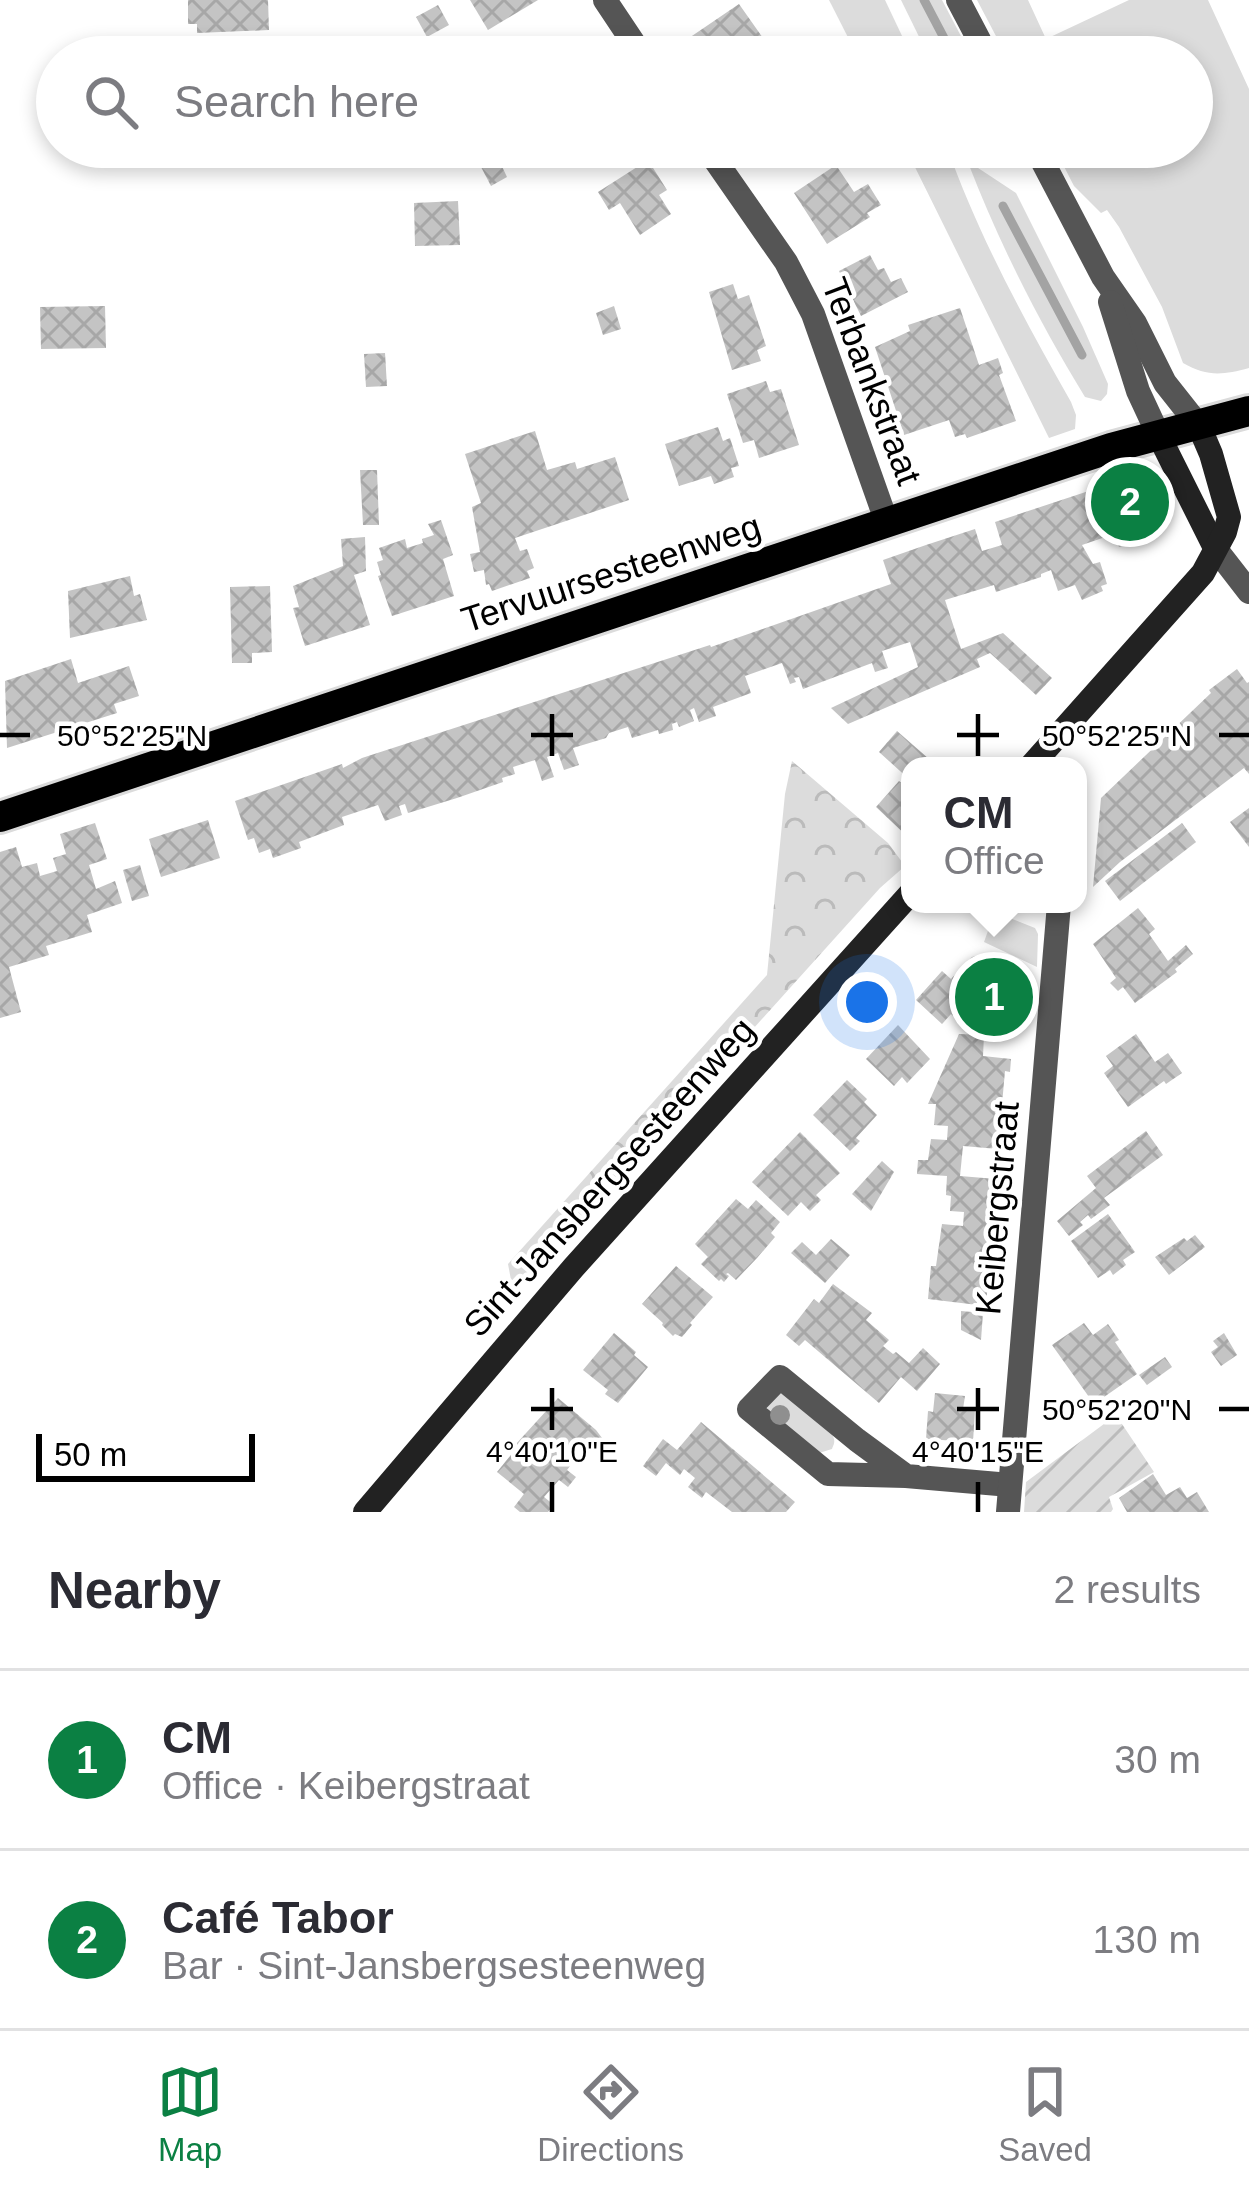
<!DOCTYPE html>
<html lang="en">
<head>
<meta charset="utf-8">
<style>
	body { margin:0; font-family:Helvetica,sans-serif; background:#f7f7f7; color:#2b2b33 }
	.scale { position:absolute; left:36px; bottom:30px; width:219px; box-sizing:border-box; padding-left:12px; border:6px solid #000; border-top:0; font-size:33px; line-height:42px; white-space:nowrap; color:#000; -webkit-text-stroke:9px #fff; paint-order:stroke }
	.you { position:absolute; left:867px; top:1002px; width:42px; height:42px; margin:-30px; border:9px solid #fff; border-radius:50%; background:#1a73e8; box-shadow:0 0 0 18px #1a73e833 }
	.badge { display:grid; place-items:center; width:78px; height:78px; border-radius:50%; background:#0b8043; color:#fff; font-size:39px; font-weight:700 }
	.pin { position:absolute; translate:-50% -50%; border:6px solid #fff; box-shadow:0 3px 12px #0006 }
	.popup { position:absolute; left:901px; top:757px; width:186px; height:156px; box-sizing:border-box; display:grid; place-content:center; border-radius:24px; background:#fff; filter:drop-shadow(0 3px 9px #0005); font-size:39px; white-space:nowrap; color:#7c7c81 }
	.popup b { font-size:45px; color:#2b2b33 }
	.popup::after { content:''; position:absolute; left:50%; top:100%; margin-left:-24px; border:24px solid transparent; border-top-color:#fff }
	.list { margin:0; padding:0; list-style:none }
	h2 { display:flex; justify-content:space-between; align-items:center; height:156px; margin:0; padding:0 48px; font-size:51px }
	h2 small { font-size:39px; font-weight:400; color:#7c7c81 }
	.list li { display:grid; grid-template-columns:78px 1fr auto; gap:36px; align-items:center; box-sizing:border-box; height:180px; padding:0 48px; border-top:3px solid #e1e1e2 }
	.list b { display:block; font-size:45px; white-space:nowrap }
	.list p { margin:0; font-size:39px; white-space:nowrap; color:#7c7c81 }
	.list em { font-size:39px; font-style:normal; color:#7c7c81 }
	.icon { flex:none; width:66px; height:66px; fill:none; stroke:currentColor; stroke-width:2; stroke-linecap:round; stroke-linejoin:round }
	.map { position:relative; flex:none; width:1249px; height:1512px; overflow:hidden }
	.search { position:absolute; background:#fff; box-shadow:0 6px 18px #0003; left:36px; right:36px; top:36px; height:132px; display:flex; align-items:center; gap:30px; box-sizing:border-box; padding:0 42px; border-radius:66px; color:#7c7c81; font-size:45px }
	.sheet { height:516px; background:#fff }
	nav { display:flex; justify-content:space-around; align-items:center; box-sizing:border-box; height:168px; border-top:3px solid #e1e1e2; background:#fff; font-size:33px; color:#7c7c81 }
	nav a { display:grid; justify-items:center; gap:6px }
	nav .on { color:#0b8043 }
	.map>svg:first-child { display:block }
</style>
</head>
<body>
<div class="map">
<svg width="1249" height="1512" viewBox="0 0 1249 1512">
	<defs>
		<pattern id="forest-crowns" width="20" height="18" patternUnits="userSpaceOnUse" patternTransform="scale(3)"><rect width="20" height="18" fill="#dcdcdc"/><path d="M2 6a3 3 0 1 1 6 0M12 15a3 3 0 1 1 6 0" fill="none" stroke="#bbb"/></pattern>
		<pattern id="garden-furrows" width="10" height="10" patternUnits="userSpaceOnUse" patternTransform="scale(3)"><rect width="10" height="10" fill="#dcdcdc"/><path d="M-1 1l2-2M0 10L10 0M9 11l2-2" fill="none" stroke="#bbb"/></pattern>
		<pattern id="building-cross-hatch" width="8" height="8" patternUnits="userSpaceOnUse" patternTransform="scale(3)"><rect width="8" height="8" fill="#c4c4c4"/><path d="M0 0l8 8M0 8l8-8" fill="none" stroke="#a7a7a7"/></pattern>
	</defs>
	<rect width="100%" height="100%" fill="#fff"/>
	<g fill="#dcdcdc">
		<polygon points="829,0 885,0 912,57 858,57"/>
		<polygon points="901,0 942,0 972,57 929,57"/>
		<path d="M977 0H1028L1046 39 1129 0H1208L1249 89V368C1223 375 1207 377 1183 363L1162 307 1119 227 1107 210 1101 213 1074 186 1054 147H1192V57H1007Z"/>
		<path d="M905 147H947C979 237 1024 319 1071 402L1076 415 1075 429 1049 438Z"/>
		<path d="M972 164 1016 193 1083 327 1108 384 1107 394 1101 401 1085 397C1040 324 1000 245 969 165Z"/>
		<polygon points="997,913 1035,928 1038,934 1037,967 984,942 993,917"/>
		<path d="M779 1392C792 1397 832 1426 834 1439 835 1443 833 1446 832 1449L819 1453 770 1414 767 1407Z"/>
	</g>
	<polygon fill="url(#forest-crowns)" points="792,761 888,843 905,866 880,888 519,1289 511,1280 508,1264 767,975 785,794"/>
	<polygon fill="url(#garden-furrows)" points="1116,1415 1154,1472 1109,1497 1113,1509 1111,1512 1024,1512 1026,1482"/>
	<g fill="none" stroke-linecap="round" stroke-linejoin="round">
		<g stroke="#a3a3a3" stroke-width="9">
			<polyline points="924,0 954,57"/>
			<polyline points="1003,206 1082,355"/>
		</g>
	</g>
	<g fill="url(#building-cross-hatch)">
		<polygon points="188,0 268,0 269,30 197,33 197,24 188,24"/>
		<polygon points="470,0 538,0 488,30"/>
		<polygon points="739,4 775,55 717,57 714,53 709,57 698,57 686,40"/>
		<polygon points="438,5 449,25 427,37 416,17"/>
		<polygon points="497,156 507,177 491,186 480,165"/>
		<polygon points="648,160 667,190 659,195 671,214 640,235 620,203 609,210 598,192"/>
		<polygon points="836,165 854,192 868,184 881,205 867,213 870,217 827,244 794,193"/>
		<polygon points="458,201 460,245 415,246 414,203"/>
		<polygon points="870,255 878,270 884,268 891,282 901,278 908,292 861,316 839,271"/>
		<polygon points="733,284 738,299 749,295 766,346 757,350 761,361 732,370 709,292"/>
		<polygon points="105,306 106,348 41,349 40,307"/>
		<polygon points="614,306 621,329 603,335 596,313"/>
		<polygon points="960,308 979,365 998,358 1003,373 999,375 1016,421 967,438 965,434 955,437 949,420 904,435 875,347 910,331 908,325"/>
		<polygon points="385,353 387,386 366,387 364,354"/>
		<polygon points="766,381 770,392 781,389 799,445 759,458 754,440 743,443 727,394"/>
		<polygon points="718,427 723,441 730,438 739,466 731,468 734,477 714,484 711,476 679,486 665,444"/>
		<polygon points="535,431 547,470 575,462 577,469 615,457 629,500 515,538 520,551 527,549 534,568 527,571 530,578 492,591 489,584 486,585 484,570 474,572 470,554 480,552 472,507 481,503 465,454"/>
		<polygon points="360,470 377,470 379,525 363,525"/>
		<polygon points="1140,474 1148,478 1161,517 1137,526 1141,539 1119,547 1114,534 1082,545 1093,564 1100,562 1107,584 1101,586 1103,591 1082,600 1075,585 1058,591 1051,570 1041,574 1041,577 996,592 994,585 945,600 961,649 1003,633 1052,678 1036,695 990,653 977,659 980,667 848,724 831,708 918,667 910,642 882,651 888,668 875,672 872,663 803,689 799,677 794,678 796,682 790,684 782,663 745,676 751,693 713,707 716,716 699,722 694,708 690,710 694,721 679,727 677,722 672,724 673,730 659,734 658,730 632,738 628,727 609,733 606,738 573,748 579,765 564,770 558,753 547,757 554,777 542,781 535,760 513,767 515,774 502,778 503,782 457,798 408,813 405,804 399,806 402,815 385,821 378,805 342,817 344,825 299,842 301,848 273,858 270,849 259,853 254,838 248,840 235,801 342,764 343,768 362,758 710,645 711,647 891,584 883,560 926,545 975,529 982,551 1002,545 995,522"/>
		<polygon points="441,520 453,555 443,559 454,596 392,616 378,576 381,575 377,562 383,560 379,548 405,539 407,548 423,543 422,539 434,535 428,524"/>
		<polygon points="365,537 366,571 354,575 370,625 305,646 293,608 299,607 293,586 343,566 341,539"/>
		<polygon points="130,576 134,596 140,594 147,620 70,638 68,591"/>
		<polygon points="270,586 272,652 252,653 252,663 232,663 230,587"/>
		<polygon points="71,659 78,683 129,666 139,696 114,704 117,713 7,748 5,681"/>
		<polygon points="1237,669 1247,683 1249,682 1249,774 1244,768 1120,862 1093,887 1101,798 1211,693 1209,690"/>
		<polygon points="897,731 937,766 910,766 910,780 879,752"/>
		<polygon points="899,781 910,789 910,839 876,807"/>
		<polygon points="1249,808 1249,847 1230,822"/>
		<polygon points="208,820 220,858 161,877 149,839"/>
		<polygon points="95,823 107,859 89,865 96,889 115,881 122,903 87,915 92,932 46,946 49,955 9,967 21,1012 0,1018 0,852 16,847 22,867 37,863 40,876 57,871 53,858 66,854 60,834"/>
		<polygon points="1182,823 1196,842 1120,901 1105,881"/>
		<polygon points="140,865 149,896 132,901 123,870"/>
		<polygon points="1138,908 1155,929 1149,934 1168,961 1186,945 1193,954 1175,969 1177,972 1135,1003 1123,987 1118,991 1110,983 1116,978 1093,944"/>
		<polygon points="980,955 1008,968 1012,976 1006,1023 970,1018 964,1025 951,1014 942,1024 916,1000 942,971 951,979 972,957"/>
		<polygon points="898,1025 930,1059 907,1083 902,1077 894,1086 866,1059"/>
		<polygon points="959,1034 984,1035 983,1056 1011,1059 1010,1072 1005,1071 998,1149 963,1146 960,1176 996,1179 986,1306 928,1299 931,1266 936,1266 942,1224 963,1226 964,1212 950,1211 951,1196 946,1195 947,1176 917,1174 918,1160 928,1160 931,1139 947,1140 948,1126 934,1125 936,1104 928,1104"/>
		<polygon points="1136,1034 1155,1062 1168,1053 1182,1073 1166,1084 1164,1081 1128,1107 1104,1073 1113,1066 1106,1056"/>
		<polygon points="847,1080 867,1099 864,1102 877,1115 856,1138 860,1141 850,1151 813,1115"/>
		<polygon points="1146,1131 1163,1155 1104,1198 1110,1205 1091,1219 1088,1215 1080,1222 1083,1225 1069,1236 1057,1221 1096,1188 1087,1176"/>
		<polygon points="800,1132 840,1173 816,1195 821,1200 810,1211 801,1202 788,1216 752,1182"/>
		<polygon points="882,1161 894,1172 871,1211 852,1194"/>
		<polygon points="736,1199 748,1209 756,1200 780,1222 771,1233 775,1237 757,1258 736,1280 728,1273 726,1274 729,1276 724,1282 721,1279 719,1281 701,1264 708,1257 695,1244"/>
		<polygon points="1108,1214 1135,1252 1123,1260 1126,1265 1113,1275 1110,1270 1098,1278 1071,1241"/>
		<polygon points="1195,1235 1205,1247 1169,1275 1155,1257 1184,1238 1187,1241"/>
		<polygon points="831,1239 850,1255 825,1283 791,1253 802,1242 816,1255"/>
		<polygon points="676,1266 713,1297 690,1323 692,1325 682,1337 675,1334 673,1336 662,1325 663,1323 642,1304"/>
		<polygon points="833,1284 872,1313 866,1320 889,1340 883,1346 893,1354 896,1352 909,1363 923,1348 940,1364 917,1391 901,1377 879,1403 805,1340 799,1346 786,1335 814,1299 819,1303"/>
		<polygon points="961,1311 983,1313 981,1340 961,1330"/>
		<polygon points="1084,1323 1093,1335 1108,1324 1119,1340 1115,1342 1137,1374 1094,1404 1052,1345"/>
		<polygon points="614,1333 636,1352 634,1355 648,1367 618,1403 605,1394 608,1390 583,1370"/>
		<polygon points="1224,1333 1237,1355 1221,1366 1211,1352 1218,1347 1213,1341"/>
		<polygon points="1165,1357 1172,1367 1147,1385 1139,1375"/>
		<polygon points="935,1393 965,1396 963,1409 975,1410 973,1442 926,1439 928,1411 933,1412"/>
		<polygon points="558,1398 596,1430 602,1438 602,1442 593,1447 578,1439 569,1451 577,1457 567,1470 576,1477 568,1487 559,1480 544,1497 554,1505 548,1512 520,1512 514,1507 524,1494 497,1472 518,1446 516,1444"/>
		<polygon points="701,1422 795,1502 786,1512 732,1512 706,1492 702,1498 688,1487 695,1478 684,1469 680,1475 666,1463 656,1476 643,1466 663,1439 677,1450"/>
		<polygon points="1153,1474 1166,1495 1180,1487 1187,1498 1197,1492 1209,1512 1127,1512 1119,1498"/>
	</g>
	<g fill="none" stroke-linecap="round" stroke-linejoin="round">
		<g stroke="#dbdbdb" stroke-width="36">
			<polyline id="primary" points="0,817 1111,448 1249,411"/>
		</g>
		<g stroke="#555" stroke-width="24">
			<polyline points="605,0 643,57"/>
			<polyline points="958,0 988,57"/>
			<polyline points="706,147 786,262 813,314 887,523"/>
			<polyline points="1035,147 1103,277 1135,323 1165,383 1199,426"/>
			<polyline points="1110,302 1138,391 1158,434"/>
			<polyline points="1215,548 1249,592"/>
			<polyline points="906,1476 828,1474 749,1409 780,1377 857,1440 906,1476 1010,1485"/>
			<polyline points="1008,1512 1059,904"/>
		</g>
		<g stroke="#222" stroke-width="24">
			<polyline points="1158,434 1215,548"/>
			<polyline points="1031,766 1203,573 1225,532 1229,517 1211,454 1199,426"/>
			<polyline points="365,1512 574,1267 910,894"/>
		</g>
		<use href="#primary" stroke="#000" stroke-width="30"/>
	</g>
	<circle fill="#8f8f8f" cx="780" cy="1415" r="10"/>
	<path fill="none" stroke="#000" stroke-width="4.5" d="M552 714V756M978 714V756M0 735H30M531 735H573M957 735H999M1219 735H1249M552 1388V1430M978 1388V1430M531 1409H573M957 1409H999M1219 1409H1249M552 1482V1512M978 1482V1512"/>
	<g text-anchor="middle" dominant-baseline="central" stroke-width="9" stroke-linejoin="round" paint-order="stroke">
		<g font-size="36" fill="#000" stroke="#fff">
			<text transform="translate(872 381) rotate(69)">Terbankstraat</text>
			<text transform="translate(611 573) rotate(-18)">Tervuursesteenweg</text>
			<text transform="translate(609 1177) rotate(-48)">Sint-Jansbergsesteenweg</text>
			<text transform="translate(997 1208) rotate(-85)">Keibergstraat</text>
		</g>
	</g>
	<g font-size="30" text-anchor="middle" fill="#000" stroke="#fff" stroke-width="9" stroke-linejoin="round" paint-order="stroke">
		<text x="132" y="746">50°52'25"N</text>
		<text x="1117" y="746">50°52'25"N</text>
		<text x="1117" y="1420">50°52'20"N</text>
		<text x="552" y="1462">4°40'10"E</text>
		<text x="978" y="1462">4°40'15"E</text>
	</g>
</svg>
<div class="scale">50 m</div>
<div class="you"></div>
<div class="pin badge" style="left:994px;top:997px">1</div>
<div class="popup"><b>CM</b>Office</div>
<div class="pin badge" style="left:1130px;top:502px">2</div>
<div class="search"><svg class="icon" aria-label="search" viewBox="0 0 24 24"><circle cx="10" cy="10" r="6"/><path d="M15 15l6 6"/></svg>Search here</div>
</div>
<section class="sheet">
<h2>Nearby<small>2 results</small></h2>
<ul class="list">
<li><span class="badge">1</span><div><b>CM</b><p>Office · Keibergstraat</p></div><em>30 m</em></li>
<li><span class="badge">2</span><div><b>Café Tabor</b><p>Bar · Sint-Jansbergsesteenweg</p></div><em>130 m</em></li>
</ul>
</section>
<nav>
<a class="on"><svg class="icon" aria-label="map" viewBox="0 0 24 24"><path d="M3 6l6-2 6 2 6-2v14l-6 2-6-2-6 2zM9 4v14M15 6v14"/></svg>Map</a>
<a><svg class="icon" aria-label="directions" viewBox="0 0 24 24"><path d="M12 3l9 9-9 9-9-9zM9 14v-3h6M13 9l2 2-2 2"/></svg>Directions</a>
<a><svg class="icon" aria-label="saved" viewBox="0 0 24 24"><path d="M7 4h10v16l-5-4-5 4z"/></svg>Saved</a>
</nav>
</body>
</html>
